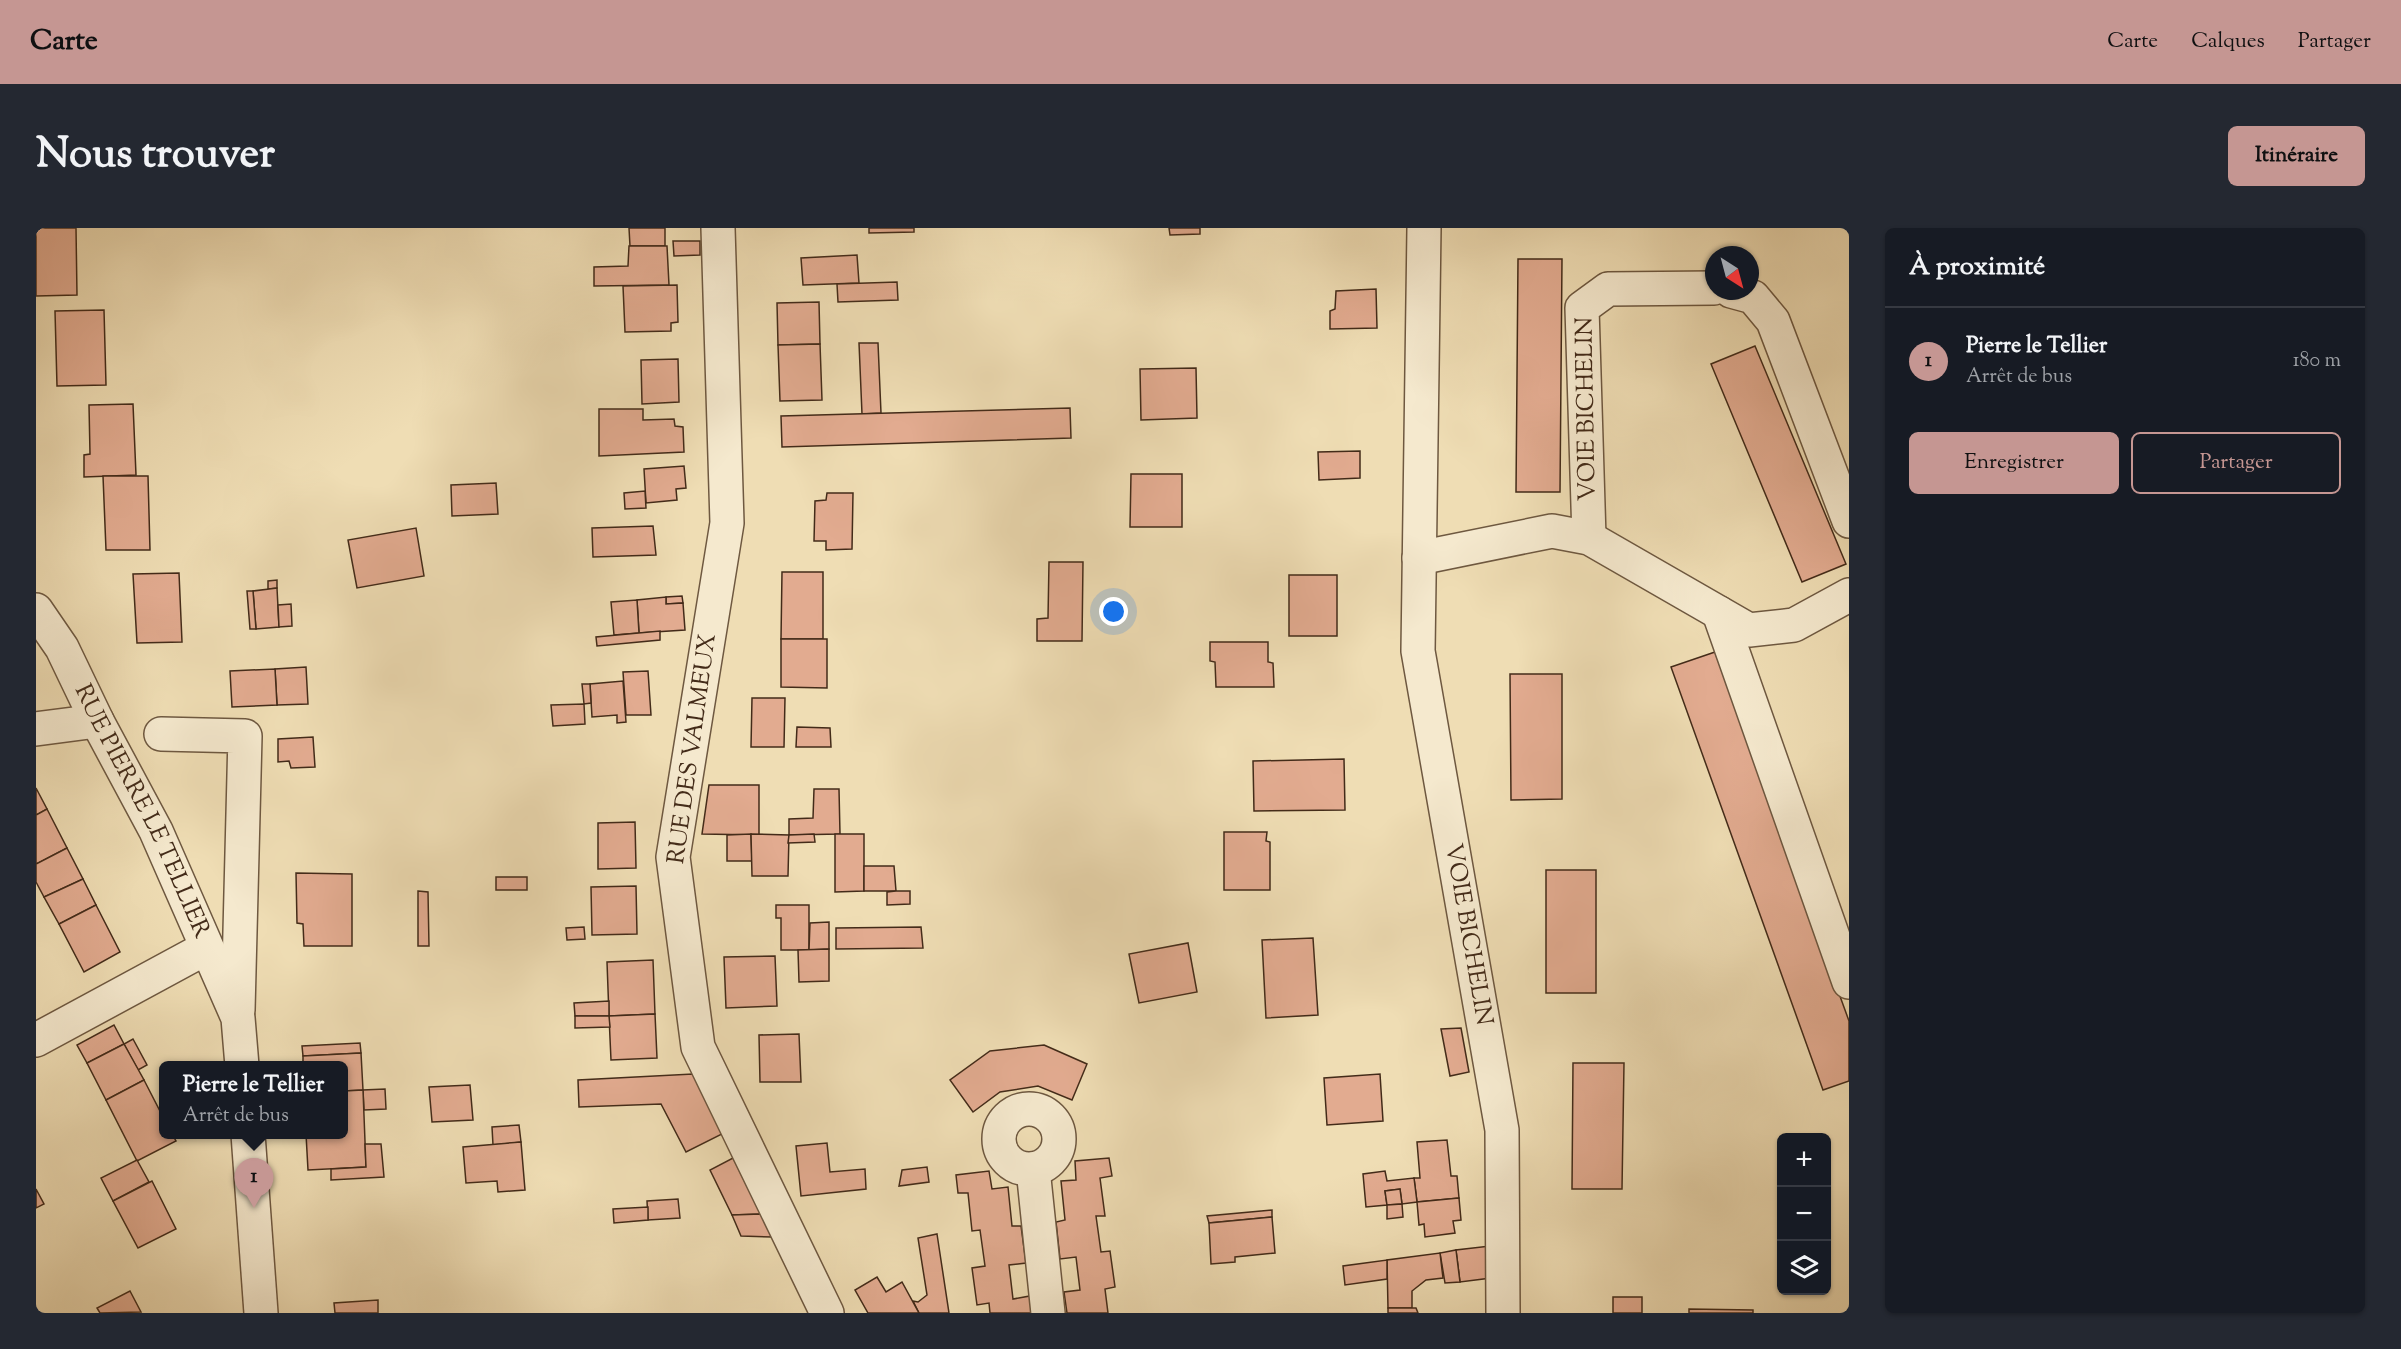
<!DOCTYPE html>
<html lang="fr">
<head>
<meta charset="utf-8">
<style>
	body { margin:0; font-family:"Sorts Mill Goudy",serif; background:#242831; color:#f1f3f6 }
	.controls { position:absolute; right:18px; bottom:18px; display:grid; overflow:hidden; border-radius:9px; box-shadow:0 2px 4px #0004 }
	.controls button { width:54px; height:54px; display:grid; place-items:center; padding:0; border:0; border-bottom:2px solid #363941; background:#171b24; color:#f1f3f6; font:30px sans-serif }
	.compass { position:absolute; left:1669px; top:18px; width:54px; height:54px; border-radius:50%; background:#171b24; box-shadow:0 2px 4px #0004; rotate:144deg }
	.you { position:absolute; left:1078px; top:384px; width:21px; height:21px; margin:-15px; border:4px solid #fff; border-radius:50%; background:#1a73e8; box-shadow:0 0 0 9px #1a73e833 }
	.badge { display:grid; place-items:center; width:39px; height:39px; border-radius:50%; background:#c59692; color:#111; font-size:20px; font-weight:700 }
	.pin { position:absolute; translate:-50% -50px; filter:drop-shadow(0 2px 3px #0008) }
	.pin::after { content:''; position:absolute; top:32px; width:21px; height:18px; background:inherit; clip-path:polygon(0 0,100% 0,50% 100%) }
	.popup { position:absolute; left:123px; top:833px; width:189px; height:78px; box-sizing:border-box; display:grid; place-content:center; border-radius:9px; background:#171b24; filter:drop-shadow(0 2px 4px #0005); font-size:20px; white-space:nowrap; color:#9ea1a6 }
	.popup b { font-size:22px; color:#f1f3f6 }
	.popup::after { content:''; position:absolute; left:50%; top:100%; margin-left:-12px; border:12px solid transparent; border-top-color:#171b24 }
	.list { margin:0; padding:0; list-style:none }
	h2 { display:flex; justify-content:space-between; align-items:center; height:78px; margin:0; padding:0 24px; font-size:26px }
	h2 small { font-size:20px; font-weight:400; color:#9ea1a6 }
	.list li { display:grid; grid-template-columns:39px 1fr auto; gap:18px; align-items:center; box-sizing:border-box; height:108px; padding:0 24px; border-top:2px solid #363941 }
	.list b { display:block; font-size:22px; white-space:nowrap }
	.list p { margin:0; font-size:20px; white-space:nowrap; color:#9ea1a6 }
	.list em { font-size:20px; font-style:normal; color:#9ea1a6 }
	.actions { display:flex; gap:12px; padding:18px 24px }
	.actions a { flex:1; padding:14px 0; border:2px solid #c59692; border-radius:9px; text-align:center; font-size:21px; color:#c59692 }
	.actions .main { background:#c59692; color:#111 }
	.icon { flex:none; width:33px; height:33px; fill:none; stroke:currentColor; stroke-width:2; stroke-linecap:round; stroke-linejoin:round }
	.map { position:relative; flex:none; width:1813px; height:1085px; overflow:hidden; border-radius:9px }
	header { display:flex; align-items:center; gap:36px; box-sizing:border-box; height:84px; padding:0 30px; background:#c59692; color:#111 }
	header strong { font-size:28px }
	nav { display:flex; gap:33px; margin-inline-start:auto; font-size:21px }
	.intro { display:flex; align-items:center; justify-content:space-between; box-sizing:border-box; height:144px; padding:0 36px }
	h1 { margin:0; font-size:42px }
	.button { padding:15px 27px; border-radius:9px; background:#c59692; color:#111; font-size:21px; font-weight:700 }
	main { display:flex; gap:36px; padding:0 36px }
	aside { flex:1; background:#171b24; border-radius:9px; box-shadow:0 2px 4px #0004 }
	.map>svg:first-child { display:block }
</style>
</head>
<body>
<header>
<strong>Carte</strong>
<nav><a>Carte</a><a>Calques</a><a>Partager</a></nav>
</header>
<div class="intro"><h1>Nous trouver</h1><a class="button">Itinéraire</a></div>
<main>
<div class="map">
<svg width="1813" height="1085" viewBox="0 0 1813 1085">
	<rect width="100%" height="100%" fill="#efddb4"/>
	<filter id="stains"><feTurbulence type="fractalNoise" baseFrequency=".00333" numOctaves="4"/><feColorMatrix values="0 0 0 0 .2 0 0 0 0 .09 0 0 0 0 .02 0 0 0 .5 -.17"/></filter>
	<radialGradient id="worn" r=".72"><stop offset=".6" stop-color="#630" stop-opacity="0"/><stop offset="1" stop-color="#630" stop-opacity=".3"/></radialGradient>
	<g fill="#e2ab90" stroke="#432b19" stroke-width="1.5">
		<polygon points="0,0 40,0 41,67 0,68"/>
		<polygon points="593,0 629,0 629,18 594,18"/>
		<polygon points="833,0 878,0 878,4 833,5"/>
		<polygon points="1133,0 1164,0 1164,6 1134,7"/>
		<polygon points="637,13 664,13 664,27 638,28"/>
		<polygon points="593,18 631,18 633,57 558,58 558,39 592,38"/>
		<polygon points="821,27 823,55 767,57 765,30"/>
		<polygon points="1482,31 1526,31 1524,264 1480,264"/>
		<polygon points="861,54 862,72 802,74 801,56"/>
		<polygon points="641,57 642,94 635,95 635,103 589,104 587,58"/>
		<polygon points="1340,61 1341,100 1294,101 1294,83 1299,81 1300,63"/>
		<polygon points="783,74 784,116 742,117 741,75"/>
		<polygon points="68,82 70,157 21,158 19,83"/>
		<polygon points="823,115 842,115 845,185 826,186"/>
		<polygon points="784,116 786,172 744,173 742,117"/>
		<polygon points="1719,118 1810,336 1766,354 1675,136"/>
		<polygon points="642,131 643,174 606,176 605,132"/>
		<polygon points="1160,140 1161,190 1105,192 1104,141"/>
		<polygon points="97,176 100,247 48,249 48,227 54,226 53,177"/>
		<polygon points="1034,180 1035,210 746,219 745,188"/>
		<polygon points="563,181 607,181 607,192 638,191 639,198 647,199 648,224 563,228"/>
		<polygon points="1324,223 1324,250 1283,252 1282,224"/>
		<polygon points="648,238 650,260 640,261 641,272 610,275 608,241"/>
		<polygon points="1095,246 1146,246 1146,299 1094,299"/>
		<polygon points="67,248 112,248 114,322 70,322"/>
		<polygon points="460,255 462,286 416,288 415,257"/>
		<polygon points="609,263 610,280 589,281 588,265"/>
		<polygon points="791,265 817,265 816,321 790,322 790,313 778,313 779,273 790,272"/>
		<polygon points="617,298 620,327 557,329 556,300"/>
		<polygon points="380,300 388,348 321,360 312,312"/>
		<polygon points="1013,334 1047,334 1046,413 1001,413 1001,391 1012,390"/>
		<polygon points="746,344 787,344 787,411 745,411"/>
		<polygon points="143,345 146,414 101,415 97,346"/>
		<rect x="1253" y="347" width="48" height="61"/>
		<polygon points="241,352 241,360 232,361 232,353"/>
		<polygon points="241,360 243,399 220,401 217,363"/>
		<polygon points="211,363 217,363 220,401 214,401"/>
		<polygon points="646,368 647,375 630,376 630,369"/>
		<polygon points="630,369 630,376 647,375 649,402 603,405 601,372"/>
		<polygon points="601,372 603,405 578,407 575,374"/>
		<polygon points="255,376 256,398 243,399 242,377"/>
		<polygon points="624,403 624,412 561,418 560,409"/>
		<polygon points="745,411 791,411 791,460 745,459"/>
		<polygon points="1174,414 1232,414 1232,434 1237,435 1238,459 1180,459 1179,434 1174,433"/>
		<polygon points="1679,424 1813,793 1813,853 1787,862 1635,439"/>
		<polygon points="270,439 272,476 241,477 239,441"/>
		<polygon points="239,441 241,477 196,479 194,443"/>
		<polygon points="612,443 615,487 590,487 587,444"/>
		<polygon points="1474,446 1526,446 1526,571 1475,572"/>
		<polygon points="587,453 590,494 581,495 581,487 556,489 554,456"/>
		<polygon points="546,456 554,456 555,475 548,476"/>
		<polygon points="716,470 749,470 748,519 715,519"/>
		<polygon points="548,476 549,496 517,498 515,477"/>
		<polygon points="761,499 794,500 795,519 760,519"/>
		<polygon points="277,509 279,539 255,540 253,533 242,534 242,511"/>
		<polygon points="1308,531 1309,582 1218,583 1217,533"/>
		<polygon points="673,557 723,557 723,607 666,606"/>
		<polygon points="0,560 11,581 0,587"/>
		<polygon points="778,561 803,561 804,606 753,607 753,591 777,590"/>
		<polygon points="11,581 31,620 0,636 0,587"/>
		<polygon points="599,594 600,640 562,641 562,595"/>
		<polygon points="1188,604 1231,604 1230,613 1234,614 1234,662 1188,662"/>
		<polygon points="715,606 716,633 691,633 691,607"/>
		<polygon points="715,606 753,607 752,648 716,648"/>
		<polygon points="778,606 779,614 752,615 753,607"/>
		<polygon points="799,606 828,606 828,663 799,664"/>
		<polygon points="31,620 47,651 8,669 0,654 0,636"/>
		<polygon points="828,638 858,638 860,663 828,663"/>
		<rect x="1510" y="642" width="50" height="123"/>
		<polygon points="260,645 316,646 316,718 268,718 267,696 261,695"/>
		<rect x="460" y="649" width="31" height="13"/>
		<polygon points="47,651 60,677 23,696 8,669"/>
		<polygon points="600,658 601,706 556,707 555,659"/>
		<polygon points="382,663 392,664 393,718 382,718"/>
		<polygon points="860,663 874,663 874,676 851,677 851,664"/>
		<polygon points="60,677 84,724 48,744 23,696"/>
		<polygon points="740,677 773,677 773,722 745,722 745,690 740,690"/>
		<polygon points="793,694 793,721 773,722 774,695"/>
		<polygon points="548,699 549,711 531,712 530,700"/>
		<polygon points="885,699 887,720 800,721 800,700"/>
		<polygon points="1277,710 1282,787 1230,790 1226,712"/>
		<polygon points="1152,715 1161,764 1103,775 1093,726"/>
		<polygon points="793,721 793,753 763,754 762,722"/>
		<polygon points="739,728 741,778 690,780 688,729"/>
		<polygon points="617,732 619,786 573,788 571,734"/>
		<polygon points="573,773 573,788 539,788 538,775"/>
		<polygon points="619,786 621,830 575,832 573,788"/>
		<polygon points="539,788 573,788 574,799 539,800"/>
		<polygon points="78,797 88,816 51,835 41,817"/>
		<polygon points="1425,800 1433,844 1414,848 1405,801"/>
		<polygon points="763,806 765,854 724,854 723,807"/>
		<polygon points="97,811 111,837 102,842 88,816"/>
		<polygon points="324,815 325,825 267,828 266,818"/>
		<polygon points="88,816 108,852 70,872 51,835"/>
		<polygon points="1008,817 1051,836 1036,872 1002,858 964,864 937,884 914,852 954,823"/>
		<polygon points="325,825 327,862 308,863 308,838 267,838 267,828"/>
		<polygon points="1537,835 1588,835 1586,961 1536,961"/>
		<polygon points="657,846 686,906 650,924 625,876 543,879 542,852"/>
		<polygon points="1344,846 1347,893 1291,897 1288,850"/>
		<polygon points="108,852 128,891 128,906 136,906 140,913 101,933 70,872"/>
		<polygon points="434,857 437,892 396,894 393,859"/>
		<polygon points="349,861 350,881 328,882 327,862"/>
		<polygon points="327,862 330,939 272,942 270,906 308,906 308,863"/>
		<polygon points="483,897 485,914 457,917 456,899"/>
		<polygon points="1411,912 1415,948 1421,948 1423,970 1381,974 1378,950 1384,950 1381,914"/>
		<polygon points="485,914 489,962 462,964 461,953 430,955 427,919"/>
		<polygon points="791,915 794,944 829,941 830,961 765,968 760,918"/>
		<polygon points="329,916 345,916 348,949 295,952 295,941 330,939"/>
		<polygon points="697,930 725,986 696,987 674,942"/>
		<polygon points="1073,930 1076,948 1064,950 1069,988 1060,988 1065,1024 1074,1023 1079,1059 1069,1061 1072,1085 1031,1085 1028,1064 1044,1062 1040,1029 1024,1031 1020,994 1029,992 1025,953 1040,952 1039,933"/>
		<polygon points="101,932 113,954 77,973 65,950"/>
		<polygon points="891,939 893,954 863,958 866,942"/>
		<polygon points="953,943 956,961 972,959 976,998 985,998 990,1035 973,1037 977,1071 994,1068 996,1085 954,1085 953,1075 941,1077 936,1040 949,1038 944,1002 936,1003 932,965 922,965 920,947"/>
		<polygon points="1349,943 1351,953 1378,950 1381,974 1366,976 1364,961 1349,963 1351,977 1330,979 1327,946"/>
		<polygon points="116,953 140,1001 102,1020 77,973"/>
		<polygon points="0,961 8,976 0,980"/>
		<polygon points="1364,961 1366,976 1351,977 1349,963"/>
		<polygon points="1423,970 1425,992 1417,993 1419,1005 1389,1009 1388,996 1383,997 1381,974"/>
		<polygon points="642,971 644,990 612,992 611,973"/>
		<polygon points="1366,976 1367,989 1351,991 1351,977"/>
		<polygon points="612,979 612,992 578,995 577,981"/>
		<polygon points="1236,982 1236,989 1173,995 1171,988"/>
		<polygon points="725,986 736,1009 705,1008 696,987"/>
		<polygon points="1236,989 1239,1025 1199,1029 1199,1034 1175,1036 1173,995"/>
		<polygon points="901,1006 913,1085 883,1085 877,1073 882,1074 891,1067 882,1010"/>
		<polygon points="1454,1018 1455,1050 1424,1054 1420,1022"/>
		<polygon points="1420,1022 1424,1054 1409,1055 1404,1025"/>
		<polygon points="1404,1025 1407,1050 1390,1052 1376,1063 1376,1080 1352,1080 1351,1032"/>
		<polygon points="1351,1032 1351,1051 1309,1057 1307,1038"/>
		<polygon points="841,1049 850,1064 866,1054 883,1085 832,1085 819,1062"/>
		<polygon points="94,1063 105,1084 64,1085 61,1080"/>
		<rect x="1577" y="1069" width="29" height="16"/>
		<polygon points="342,1072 342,1085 299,1085 298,1075"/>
		<polygon points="1352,1080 1380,1080 1382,1085 1352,1085"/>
		<polygon points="1653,1081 1717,1082 1717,1085 1653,1085"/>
	</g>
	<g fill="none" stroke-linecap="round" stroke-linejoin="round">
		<g stroke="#6e5840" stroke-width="36">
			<g id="minor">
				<polyline points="682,0 691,295 637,629 662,819 791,1085"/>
				<path id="s1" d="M1388 0 1382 423 1466 902 1467 1085"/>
				<polyline points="1695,63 1717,69 1737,93 1813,293"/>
				<polyline points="1553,310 1546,80 1572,61 1678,60"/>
				<polyline points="1383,330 1516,303 1553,310 1713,402 1758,397 1813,367"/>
				<path id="s2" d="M0 382 26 420 61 493 120 603 202 790 206 838"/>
				<polyline points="1683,385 1813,754"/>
				<polyline points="0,501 61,493"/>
				<polyline points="125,506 209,508 202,782"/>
				<polyline points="0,812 170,720"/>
				<circle cx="993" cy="911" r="30"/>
				<polyline points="212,906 225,1085"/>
				<polyline points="997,941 1012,1085"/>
			</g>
		</g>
		<use href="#minor" stroke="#f5e9ce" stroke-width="33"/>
	</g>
	<g text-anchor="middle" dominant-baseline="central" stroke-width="4.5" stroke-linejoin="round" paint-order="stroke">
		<g font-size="24" fill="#432b19" stroke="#f5e9ce">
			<text transform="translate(1551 181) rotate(-91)">VOIE BICHELIN</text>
			<text transform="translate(657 521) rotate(-82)">RUE DES VALMEUX</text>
			<text stroke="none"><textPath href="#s2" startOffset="228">RUE PIERRE LE TELLIER</textPath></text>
			<text stroke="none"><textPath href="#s1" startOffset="711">VOIE BICHELIN</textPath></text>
		</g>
	</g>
	<rect width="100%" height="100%" filter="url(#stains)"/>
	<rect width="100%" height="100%" fill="url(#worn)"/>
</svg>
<div class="controls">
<button>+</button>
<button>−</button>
<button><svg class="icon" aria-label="layers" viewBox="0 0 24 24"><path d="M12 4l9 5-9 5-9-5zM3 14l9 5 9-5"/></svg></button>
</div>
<svg class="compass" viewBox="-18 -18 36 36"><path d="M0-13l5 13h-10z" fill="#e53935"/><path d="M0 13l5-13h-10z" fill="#9ea1a6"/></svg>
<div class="you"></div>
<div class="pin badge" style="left:218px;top:980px">1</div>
<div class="popup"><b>Pierre le Tellier</b>Arrêt de bus</div>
</div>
<aside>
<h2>À proximité<small></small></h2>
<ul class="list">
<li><span class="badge">1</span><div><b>Pierre le Tellier</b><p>Arrêt de bus</p></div><em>180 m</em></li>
</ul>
<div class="actions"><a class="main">Enregistrer</a><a>Partager</a></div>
</aside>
</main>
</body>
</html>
